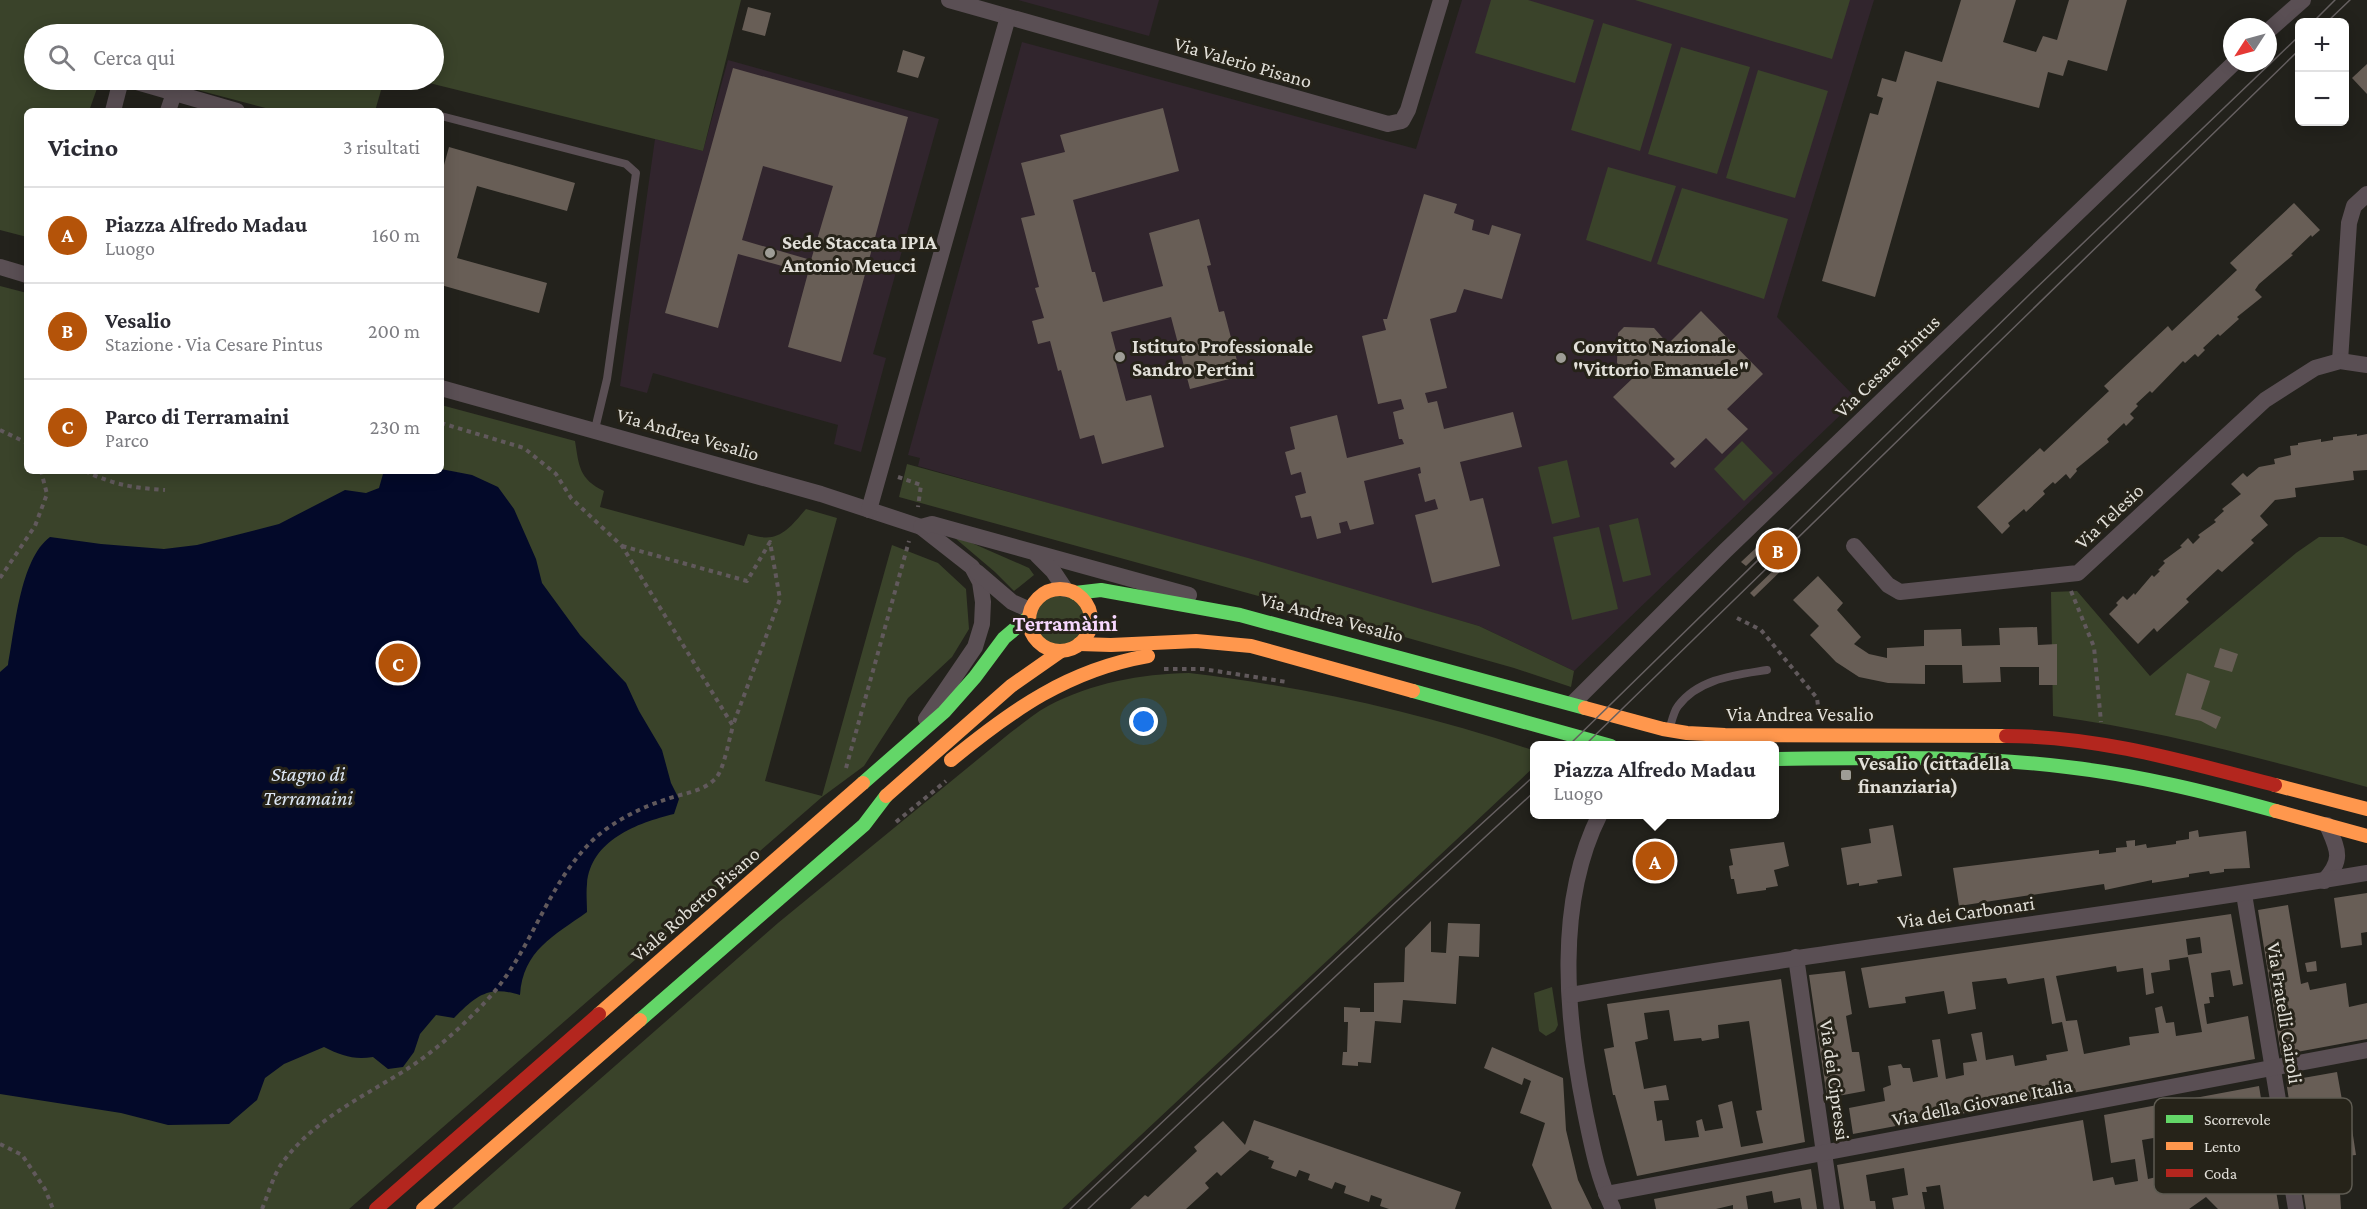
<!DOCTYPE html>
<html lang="it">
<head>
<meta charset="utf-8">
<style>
	body { margin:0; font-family:"Crimson Pro",serif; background:#f7f7f7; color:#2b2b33 }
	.controls { position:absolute; right:18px; top:18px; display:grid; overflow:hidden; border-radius:9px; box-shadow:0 3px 15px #0003 }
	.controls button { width:54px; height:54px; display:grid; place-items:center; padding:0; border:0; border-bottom:2px solid #e1e1e2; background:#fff; color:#2b2b33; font:30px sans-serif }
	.compass { position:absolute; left:2223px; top:18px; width:54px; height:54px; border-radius:50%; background:#fff; box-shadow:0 3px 15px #0003; rotate:234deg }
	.you { position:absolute; left:1144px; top:722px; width:21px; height:21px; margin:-15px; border:4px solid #fff; border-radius:50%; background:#1a73e8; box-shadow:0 0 0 9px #1a73e833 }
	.badge { display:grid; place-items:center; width:39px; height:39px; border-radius:50%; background:#b45309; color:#fff; font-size:20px; font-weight:700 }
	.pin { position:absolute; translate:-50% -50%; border:3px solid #fff; box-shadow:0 2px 6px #0006 }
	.popup { position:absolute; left:1530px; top:741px; width:249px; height:78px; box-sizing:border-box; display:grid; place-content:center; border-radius:9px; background:#fff; filter:drop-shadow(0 2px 4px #0005); font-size:20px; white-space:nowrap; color:#7c7c81 }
	.popup b { font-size:22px; color:#2b2b33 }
	.popup::after { content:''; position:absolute; left:50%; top:100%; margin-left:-12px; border:12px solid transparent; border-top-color:#fff }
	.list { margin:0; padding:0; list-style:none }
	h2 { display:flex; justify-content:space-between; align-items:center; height:78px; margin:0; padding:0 24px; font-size:26px }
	h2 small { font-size:20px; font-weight:400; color:#7c7c81 }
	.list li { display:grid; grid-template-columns:39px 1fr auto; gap:18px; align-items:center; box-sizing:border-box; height:96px; padding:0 24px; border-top:2px solid #e1e1e2 }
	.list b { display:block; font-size:22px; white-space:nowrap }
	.list p { margin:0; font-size:20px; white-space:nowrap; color:#7c7c81 }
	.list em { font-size:20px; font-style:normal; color:#7c7c81 }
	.icon { flex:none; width:33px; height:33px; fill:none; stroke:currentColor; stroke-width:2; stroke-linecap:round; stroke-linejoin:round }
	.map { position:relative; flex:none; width:2367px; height:1209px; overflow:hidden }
	.search { position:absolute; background:#fff; box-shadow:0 3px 15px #0003; left:24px; top:24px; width:420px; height:66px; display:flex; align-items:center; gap:15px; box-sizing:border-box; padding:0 21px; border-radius:33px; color:#7c7c81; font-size:22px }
	.panel { position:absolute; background:#fff; box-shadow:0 3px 15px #0003; left:24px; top:108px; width:420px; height:366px; border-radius:9px }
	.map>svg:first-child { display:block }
</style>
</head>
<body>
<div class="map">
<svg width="2367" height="1209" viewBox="0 0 2367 1209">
	<rect width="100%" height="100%" fill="#23221c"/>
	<g fill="#31252d">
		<polygon points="1018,0 1159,0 1149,36"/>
		<polygon points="1462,0 1874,0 1777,317 1857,399 1574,671 1479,626 918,466 920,458 908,455 1022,42 1416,149"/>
		<polygon points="728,60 939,119 873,354 886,358 861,452 834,444 838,425 653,373 647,393 620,386 655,139 703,151"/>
	</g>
	<g fill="#3a432a">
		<polygon points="0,0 741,0 703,151 417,80 434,80 434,34 34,34 34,80 100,80 89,111 27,111 27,237 0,230"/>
		<polygon points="1491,0 1528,0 1594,20 1575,83 1475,53"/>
		<polygon points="1635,0 1850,0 1832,59"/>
		<polygon points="1603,23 1672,44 1640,151 1571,130"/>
		<polygon points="1681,47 1750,67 1717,174 1648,154"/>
		<polygon points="1758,70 1828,91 1795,198 1726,178"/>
		<polygon points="160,80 384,80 375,111 277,111"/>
		<polygon points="1608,167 1676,186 1651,262 1586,240"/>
		<polygon points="1682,188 1788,219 1764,299 1657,264"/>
		<path d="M0 286 27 293V471H441V405L575 441C579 466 579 479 604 491L600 507 744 546 748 534C778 544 787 531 806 509L837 518 765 781 822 796 892 545 938 563 966 589 969 629 952 657 908 698 864 766 822 797 349 1209H0Z"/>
		<polygon points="1742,441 1773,473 1744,501 1714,469"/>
		<polygon points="1567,460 1580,517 1552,524 1538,467"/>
		<polygon points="907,464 1248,558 1479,626 1574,671 1571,687 1514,668 1309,610 899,497"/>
		<polygon points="1638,518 1651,575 1623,582 1609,525"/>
		<polygon points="1599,527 1618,609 1572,620 1553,537"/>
		<polygon points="949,533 1029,568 1034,575 1014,591 995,572"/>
		<path d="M2319 537H2343L2367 546V787C2263 759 2159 730 2053 716L2051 592 2077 591 2150 676 2296 553Z"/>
		<circle cx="1060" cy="619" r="30"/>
		<path d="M1189 673C1306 687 1423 713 1535 751V766L1062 1209H452L778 923 1010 733C1022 724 1035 713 1048 706 1092 683 1140 674 1189 673Z"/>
		<polygon points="1552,987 1558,1025 1555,1031 1546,1036 1539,1031 1534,993"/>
	</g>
	<path fill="#030929" d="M441 469 472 475 498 487 514 509 536 559 542 583 580 635 626 683 639 711 662 750 671 783 679 799 674 814C637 823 591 840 587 884 586 893 587 903 587 912 554 936 523 950 520 995 488 985 476 996 454 1018L436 1015 420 1034 414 1052 403 1067 388 1069 373 1057C354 1060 342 1056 324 1047L284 1064 265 1078 257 1100 229 1124 168 1125 121 1113 0 1094V672L8 665C15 629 20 559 50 537L101 544 164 549 197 545 279 524 345 490 366 493 379 488 383 474 400 471H441Z"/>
	<g fill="#685e56" fill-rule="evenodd">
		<polygon points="1961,0 2016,0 2003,42 2036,52 2043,36 2057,40 2069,0 2127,0 2107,71 2068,60 2063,76 2048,72 2039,108 1937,81 1875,297 1822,281 1870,113 1878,115 1883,98 1877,96 1882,78 1896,82 1905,51 1942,62"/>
		<polygon points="748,7 771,13 765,36 742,30"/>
		<polygon points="903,50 925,57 918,78 897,72"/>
		<polygon points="2367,64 2367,94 2352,78"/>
		<path d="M733 68 908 117 841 362 788 347 808 273 738 254 718 328 665 313ZM763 166 833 186 811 260 742 240Z"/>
		<polygon points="1163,108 1179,171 1073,200 1092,272 1095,272 1103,302 1163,286 1149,233 1199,219 1211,265 1207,266 1219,312 1224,311 1241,376 1190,389 1171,317 1111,332 1117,355 1114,356 1126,401 1151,395 1164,447 1102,464 1094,435 1080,439 1061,370 1058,371 1050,341 1038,344 1032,321 1044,318 1035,288 1039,287 1021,218 1035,215 1021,163 1065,152 1060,135"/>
		<polygon points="449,147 575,183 567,211 477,186 457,258 547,283 539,313 441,285 441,164 444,165"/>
		<polygon points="1424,194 1457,204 1454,213 1474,220 1472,230 1489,235 1492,225 1521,234 1502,299 1464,289 1456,312 1430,319 1447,388 1425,393 1428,403 1437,401 1444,429 1513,412 1522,447 1460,462 1470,501 1483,498 1500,566 1432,583 1415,515 1438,509 1435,499 1425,502 1418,474 1421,473 1420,467 1364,481 1374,524 1350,530 1347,521 1339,523 1341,533 1317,539 1311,516 1301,518 1295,496 1306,493 1301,472 1291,475 1285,452 1295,449 1290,427 1337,415 1347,458 1404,444 1402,439 1399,439 1393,412 1404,409 1401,399 1378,404 1362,336 1386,330 1383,319 1387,319"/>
		<polygon points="2294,203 2320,230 2312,237 2311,235 2291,254 2293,255 2259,284 2255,290 2262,297 2237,317 2239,319 2220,336 2218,334 2203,348 2205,350 2198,357 2195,354 2185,363 2183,361 2152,393 2150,391 2136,404 2138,406 2130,414 2134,418 2126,426 2124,423 2107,439 2109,442 2076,469 2077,471 2070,479 2066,474 2055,484 2053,482 2043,491 2045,494 2026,512 2024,509 2008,523 2010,526 2002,534 1977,507 2040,448 2044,452 2109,391 2104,386 2168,326 2172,331 2237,270 2230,263"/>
		<polygon points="1701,311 1763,374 1727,409 1748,429 1722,454 1706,438 1675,468 1670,463 1675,459 1613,397 1633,378 1617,363 1618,333 1624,327 1654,328 1668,344"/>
		<polygon points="2357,434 2357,436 2367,434 2367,470 2353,471 2354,480 2295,488 2296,497 2275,500 2260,516 2268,525 2251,540 2254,543 2222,572 2218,569 2186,599 2189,602 2157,632 2154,628 2138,644 2109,614 2118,605 2116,603 2123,596 2127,600 2134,593 2135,595 2152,575 2154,577 2160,571 2158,570 2165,563 2163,561 2182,547 2180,546 2188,538 2193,544 2200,537 2198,535 2216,522 2214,520 2224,511 2222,509 2241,494 2231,484 2243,473 2247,477 2259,467 2275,464 2274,459 2291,455 2290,446 2298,445 2298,443 2321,439 2321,442 2333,440 2333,437"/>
		<polygon points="1775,530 1779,534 1746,566 1741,562"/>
		<polygon points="1783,561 1787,565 1754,597 1750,593"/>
		<polygon points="1818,576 1843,603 1837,610 1861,637 1854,644 1869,654 1887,658 1887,648 1924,646 1924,630 1961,629 1962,646 2000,645 1999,628 2037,627 2038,645 2057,644 2057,685 2039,685 2039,667 2000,667 2001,682 1963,683 1962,665 1925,665 1925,684 1888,683 1859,677 1836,662 1810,635 1819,626 1793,600"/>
		<polygon points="2220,648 2238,654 2232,672 2214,667"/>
		<polygon points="2187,673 2210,681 2201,709 2221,717 2216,729 2201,721 2175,715"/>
		<polygon points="1893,825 1902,876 1877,880 1878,883 1859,886 1859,883 1847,885 1841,848 1871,843 1869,829"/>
		<polygon points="2198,830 2199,837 2246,831 2250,868 2224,869 2224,872 2210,874 2209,871 2189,874 2189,877 2152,883 2152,880 2105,890 2104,884 1959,906 1953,868 2099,850 2099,854 2116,852 2116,848 2127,847 2126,841 2135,840 2135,846 2146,844 2147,848 2176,844 2176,841 2189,839 2189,832"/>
		<polygon points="1784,842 1789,866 1774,870 1778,886 1766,888 1766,890 1737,894 1734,879 1731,879 1729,866 1733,865 1730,849"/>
		<polygon points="2367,893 2367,932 2361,933 2362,945 2341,948 2334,898"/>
		<polygon points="2288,905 2301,984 2308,982 2310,990 2346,983 2349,1007 2367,1003 2367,1039 2281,1055 2258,910"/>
		<path d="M2231 914 2243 984 2233 986 2230 970 2211 973 2214 997H2209L2210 1003 2204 1004 2207 1024 2248 1016 2255 1059 1853 1134 1849 1108 1885 1101 1883 1088 1891 1085 1888 1066 1901 1064 1903 1068H1910L1913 1082 1938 1077 1932 1040 1940 1039 1946 1079 1964 1075 1963 1063 1977 1061 1971 1034 1982 1032 1986 1060 2013 1055 2015 1066 2047 1060 2046 1055 2068 1051 2062 1022 2052 1024 2044 978 2008 984 2006 978 1972 982 1976 1009 1948 1014 1944 991 1905 997 1906 1003 1869 1008 1861 968ZM2200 937 2202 953 2188 955 2186 939ZM2188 957 2202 1032 2176 1036 2174 1022 2166 1023 2162 1006 2155 1008 2159 1033 2129 1037 2130 1045 2084 1054 2077 1020 2066 1021 2056 976 2116 966 2117 972 2143 968 2146 995 2154 993 2151 973 2170 970 2169 960Z"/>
		<polygon points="1431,921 1431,952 1446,953 1448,923 1480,924 1479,957 1459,956 1456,1004 1403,1000 1401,1023 1375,1021 1371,1063 1358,1062 1358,1066 1342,1065 1343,1052 1347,1052 1348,1022 1344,1022 1344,1007 1360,1008 1360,1012 1374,1012 1374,983 1404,982 1405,948"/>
		<polygon points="2316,961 2317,971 2307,972 2305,963"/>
		<polygon points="1845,971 1852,1014 1846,1016 1852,1052 1859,1052 1865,1091 1827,1098 1809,975"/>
		<path d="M1781 979 1805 1142 1637 1176 1615 1095H1613L1604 1049 1614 1047 1607 1004ZM1669 1010 1674 1041 1701 1038 1702 1041 1719 1038 1718 1025 1749 1021 1762 1110 1756 1111 1763 1143 1741 1147 1732 1101 1718 1105 1723 1128 1705 1131 1702 1119 1696 1121 1699 1137 1665 1141 1662 1120 1657 1121 1654 1101 1669 1100 1666 1085 1644 1089 1635 1042 1648 1039 1644 1013Z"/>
		<polygon points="1492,1047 1563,1078 1566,1130 1578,1180 1592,1209 1552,1209 1532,1165 1545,1123 1520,1113 1531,1081 1524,1078 1522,1085 1484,1068"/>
		<polygon points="2337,1072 2342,1100 2326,1103 2331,1128 2341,1126 2342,1132 2352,1129 2356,1155 2346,1156 2346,1159 2339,1160 2343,1181 2334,1182 2336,1194 2340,1193 2341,1209 2306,1209 2286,1081"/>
		<path d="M2259 1086 2279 1209H2218L2206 1197 2189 1209H1944L1940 1185 1926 1187 1927 1192H1922L1925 1209H1894L1892 1198 1908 1195 1904 1168 1866 1175 1870 1201H1875L1876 1209H1844L1837 1165 2083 1120 2093 1181 2113 1177 2115 1185 2138 1181 2135 1159 2111 1163 2104 1115ZM2182 1133 2191 1169 2148 1179 2142 1140Z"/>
		<polygon points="1254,1120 1461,1192 1455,1209 1389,1209 1380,1206 1382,1199 1371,1195 1369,1202 1344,1193 1346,1186 1335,1182 1332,1189 1308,1180 1310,1174 1299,1170 1296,1177 1271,1168 1274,1161 1268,1159 1269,1157 1250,1150 1221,1176 1217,1172 1205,1183 1209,1188 1186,1209 1130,1209 1145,1195 1148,1197 1197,1151 1194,1147 1223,1121 1245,1145"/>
		<polygon points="1811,1169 1817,1209 1802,1209 1800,1198 1774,1203 1772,1191 1746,1196 1748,1209 1733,1209 1733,1205 1716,1209 1656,1209 1654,1199"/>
	</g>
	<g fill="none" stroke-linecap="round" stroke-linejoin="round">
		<g stroke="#61595c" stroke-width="4" stroke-dasharray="4.5 4.5" stroke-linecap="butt">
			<polyline points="0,430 27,443"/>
			<path d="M85 471C114 485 134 488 165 490"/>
			<polyline points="898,477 921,485 918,507"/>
			<polyline points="622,546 747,581 770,542 780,599 733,725"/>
			<polyline points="0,578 35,526 47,494 41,471"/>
			<polyline points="2071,591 2094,647 2101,722"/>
			<polyline points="1737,618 1761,630 1817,698 1819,714"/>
			<polyline points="1164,669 1203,669 1287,682"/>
			<polyline points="846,768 909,541"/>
			<polyline points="896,822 946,781"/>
			<polyline points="0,1144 22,1155 45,1189 53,1209"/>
			<path d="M262 1209C268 1195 273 1176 282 1163 315 1119 359 1099 404 1071 434 1052 463 1026 487 1000 532 952 546 884 595 838 614 821 642 807 667 799 684 793 703 792 716 778 724 769 729 739 733 726L622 546 571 498 556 474 524 448 441 423"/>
		</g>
		<g stroke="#5a4f54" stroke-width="8">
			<polyline points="441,116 626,164 636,173 607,379 595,429"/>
			<path d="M1670 727C1672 720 1674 711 1678 706 1699 678 1736 675 1767 670"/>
		</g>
		<g stroke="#5a4f54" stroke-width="16">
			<polyline points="949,0 1388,124 1402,121 1408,110 1441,0"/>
			<polyline points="2268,31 2303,0"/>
			<polyline points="130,80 237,111"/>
			<polyline points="113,111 121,80"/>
			<polyline points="168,111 174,93"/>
			<polyline points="0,267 27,275"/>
			<polyline points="2340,361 2349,223 2354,206 2367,194"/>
			<polyline points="441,388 821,494 921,527 972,567 980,582 983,602 982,624 975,647 926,719"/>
			<polyline points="869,510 1008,17"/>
			<polyline points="921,527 932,524 1189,595"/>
			<polyline points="1854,546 1888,585 1900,592 2078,573 2265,400 2315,368 2340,361 2367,365"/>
			<polyline points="1037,555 1053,571 1065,589"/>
			<polyline points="977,572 1012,602 1030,610"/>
			<polyline points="1573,703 1725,551 2234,63"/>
			<path d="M1600 814C1555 903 1566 1018 1585 1112 1592 1146 1598 1178 1613 1209"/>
			<path d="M2324 881C2344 859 2338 850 2327 825"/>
			<polyline points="2244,894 2296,1209"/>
			<polyline points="1796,957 1832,1209"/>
			<path d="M1571 995C1835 948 2102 918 2367 873"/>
			<polyline points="1606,1194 2367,1050"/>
		</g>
		<g stroke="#63d668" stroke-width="14">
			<polyline points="1075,593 1101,590 1240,615 1585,708"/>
			<polyline points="1413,691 1611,746"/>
			<path d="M1775 759C1872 758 1970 755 2067 767 2138 775 2207 792 2276 811"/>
			<polyline points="863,783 944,712 975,677 1004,638 1029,617"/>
			<polyline points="640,1020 864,825 886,796"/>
		</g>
		<g stroke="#ff974d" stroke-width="14">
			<circle cx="1060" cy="620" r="31"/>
			<polyline points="1079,644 1111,645 1196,641 1251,646 1413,691"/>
			<polyline points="1585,708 1663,729 1687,733 1725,735 2006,736"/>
			<path d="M951 760C1012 710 1068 670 1148 656"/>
			<polyline points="2275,785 2367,809"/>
			<polyline points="886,796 1011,686 1061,651"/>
			<polyline points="2276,811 2367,836"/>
			<polyline points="599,1014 863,783"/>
			<polyline points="423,1209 640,1020"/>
		</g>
		<g stroke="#b3261e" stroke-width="14">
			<path d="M2006 736C2098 736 2186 762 2275 785"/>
			<polyline points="376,1209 599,1014"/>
		</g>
		<g stroke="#666061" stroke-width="1.5">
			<polyline points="2313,22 2335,0"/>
			<polyline points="2327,22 2350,0"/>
			<polyline points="1568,746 2030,294 2300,35"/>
			<polyline points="1584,746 2300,49"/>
			<polyline points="1070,1209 1397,901 1535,775"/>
			<polyline points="1088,1209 1405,911 1535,791"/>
		</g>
	</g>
	<g fill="#9e9d96" stroke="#262319" stroke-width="2">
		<circle cx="770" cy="253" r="6"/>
		<circle cx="1120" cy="357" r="6"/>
		<circle cx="1561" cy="358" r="6"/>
		<rect x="1840" y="769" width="12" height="12" rx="3"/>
	</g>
	<g text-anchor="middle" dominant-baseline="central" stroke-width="6" stroke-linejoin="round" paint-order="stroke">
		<g font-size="20" fill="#e1dfd8" stroke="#262319">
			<text transform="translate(1243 62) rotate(16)">Via Valerio Pisano</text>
			<text transform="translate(1887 366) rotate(-44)">Via Cesare Pintus</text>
			<text transform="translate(688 434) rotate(16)">Via Andrea Vesalio</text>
			<text transform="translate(2109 516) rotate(-43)">Via Telesio</text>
			<text transform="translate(1332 617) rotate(15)">Via Andrea Vesalio</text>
			<text x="1800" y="714">Via Andrea Vesalio</text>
			<text transform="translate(695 904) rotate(-41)">Viale Roberto Pisano</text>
			<text transform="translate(1966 912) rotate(-8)">Via dei Carbonari</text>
			<text transform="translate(2285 1013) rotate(81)">Via Fratelli Cairoli</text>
			<text transform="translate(1835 1080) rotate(82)">Via dei Cipressi</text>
			<text transform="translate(1982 1102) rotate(-11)">Via della Giovane Italia</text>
		</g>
		<g font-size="20" font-weight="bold" fill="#e1dfd8" stroke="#262319" text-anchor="start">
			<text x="782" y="242">Sede Staccata IPIA<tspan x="782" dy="23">Antonio Meucci</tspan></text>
			<text x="1132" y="346">Istituto Professionale<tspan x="1132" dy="23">Sandro Pertini</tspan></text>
			<text x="1573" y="346">Convitto Nazionale<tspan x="1573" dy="23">"Vittorio Emanuele"</tspan></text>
			<text x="1858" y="763">Vesalio (cittadella<tspan x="1858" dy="23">finanziaria)</tspan></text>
		</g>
		<g font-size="21" font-style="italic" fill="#dbe5f3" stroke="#262319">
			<text x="308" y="774">Stagno di<tspan x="308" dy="24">Terramaini</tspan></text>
		</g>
		<g font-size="22" font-weight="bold" fill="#f7d8fe" stroke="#262319">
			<text x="1065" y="623">Terramàini</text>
		</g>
	</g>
	<rect x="2154" y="1098" width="198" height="96" rx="9" fill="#262319" stroke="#5e5b52" stroke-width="1.5"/>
	<rect x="2166" y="1115" width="27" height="8" fill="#63d668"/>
	<rect x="2166" y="1142" width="27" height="8" fill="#ff974d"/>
	<rect x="2166" y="1169" width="27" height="8" fill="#b3261e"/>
	<g font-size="16" fill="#e1dfd8">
		<text x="2204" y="1125">Scorrevole</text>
		<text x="2204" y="1152">Lento</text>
		<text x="2204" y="1179">Coda</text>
	</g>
</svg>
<div class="controls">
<button>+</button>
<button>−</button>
</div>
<svg class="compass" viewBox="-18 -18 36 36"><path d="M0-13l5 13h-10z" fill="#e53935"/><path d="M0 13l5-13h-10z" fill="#7c7c81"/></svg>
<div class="you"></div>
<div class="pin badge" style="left:1655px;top:861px">A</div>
<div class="popup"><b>Piazza Alfredo Madau</b>Luogo</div>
<div class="pin badge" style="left:1778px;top:550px">B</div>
<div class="pin badge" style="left:398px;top:663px">C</div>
<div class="search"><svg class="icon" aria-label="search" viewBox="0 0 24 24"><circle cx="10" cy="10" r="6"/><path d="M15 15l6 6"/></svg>Cerca qui</div>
<section class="panel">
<h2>Vicino<small>3 risultati</small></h2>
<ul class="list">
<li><span class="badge">A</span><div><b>Piazza Alfredo Madau</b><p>Luogo</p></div><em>160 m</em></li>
<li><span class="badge">B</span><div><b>Vesalio</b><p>Stazione · Via Cesare Pintus</p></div><em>200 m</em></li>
<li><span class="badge">C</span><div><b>Parco di Terramaini</b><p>Parco</p></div><em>230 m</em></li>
</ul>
</section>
</div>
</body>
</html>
